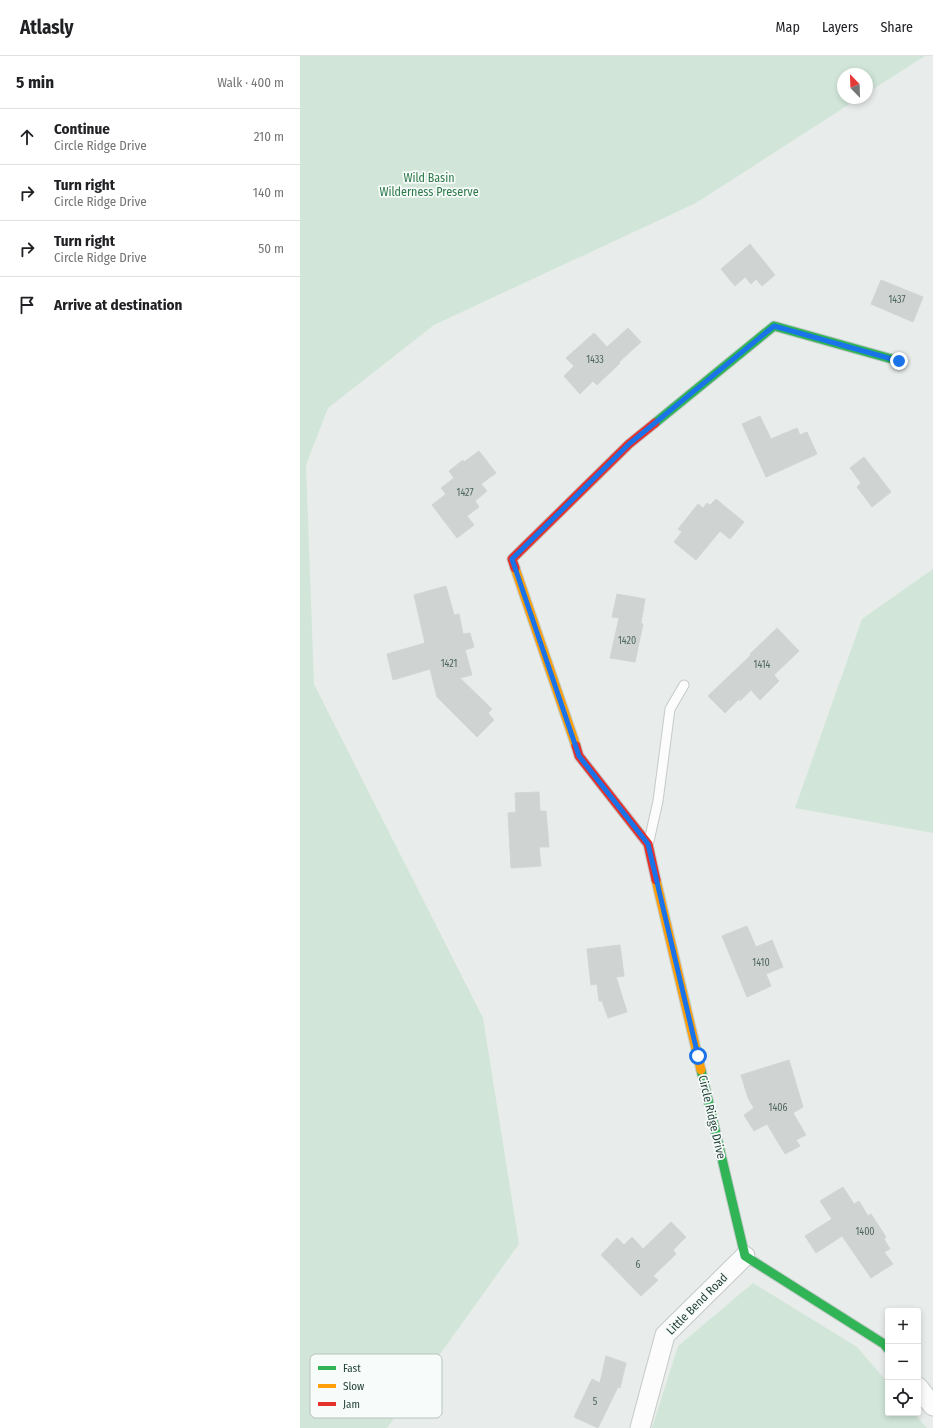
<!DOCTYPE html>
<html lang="en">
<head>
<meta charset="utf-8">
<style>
	body { margin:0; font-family:"Fira Sans Condensed",sans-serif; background:#f2f2f2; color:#202124 }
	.controls { position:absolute; right:12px; bottom:12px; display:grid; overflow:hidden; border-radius:4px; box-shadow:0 2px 6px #0003 }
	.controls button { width:36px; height:36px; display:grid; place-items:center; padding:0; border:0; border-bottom:1px solid #e0e0e0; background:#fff; color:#202124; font:20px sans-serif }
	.compass { position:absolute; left:537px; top:12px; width:36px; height:36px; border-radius:50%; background:#fff; box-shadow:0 2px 6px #0003; rotate:337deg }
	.stop { position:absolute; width:12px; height:12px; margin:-9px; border:3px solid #1a73e8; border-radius:50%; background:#fff }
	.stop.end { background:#1a73e8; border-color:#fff; box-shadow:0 1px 4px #0008 }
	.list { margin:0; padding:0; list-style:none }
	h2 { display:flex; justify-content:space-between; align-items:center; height:52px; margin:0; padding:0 16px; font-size:17px }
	h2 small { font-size:13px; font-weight:400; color:#757577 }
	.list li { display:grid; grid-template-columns:26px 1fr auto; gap:12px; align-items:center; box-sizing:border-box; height:56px; padding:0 16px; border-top:1px solid #e0e0e0 }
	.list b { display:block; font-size:15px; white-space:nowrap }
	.list p { margin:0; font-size:13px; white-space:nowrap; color:#757577 }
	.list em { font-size:13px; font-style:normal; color:#757577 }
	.icon { flex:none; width:22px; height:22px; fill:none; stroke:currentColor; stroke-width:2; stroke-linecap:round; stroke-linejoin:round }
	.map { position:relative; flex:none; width:633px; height:1372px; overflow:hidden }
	header { display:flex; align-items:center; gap:24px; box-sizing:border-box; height:56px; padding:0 20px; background:#fff; border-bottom:1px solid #e0e0e0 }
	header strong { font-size:19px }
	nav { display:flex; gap:22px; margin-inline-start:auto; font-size:14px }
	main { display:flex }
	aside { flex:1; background:#fff }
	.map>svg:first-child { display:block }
</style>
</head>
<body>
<header>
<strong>Atlasly</strong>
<nav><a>Map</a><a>Layers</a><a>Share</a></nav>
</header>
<main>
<aside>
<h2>5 min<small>Walk · 400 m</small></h2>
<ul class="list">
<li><svg class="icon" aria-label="ahead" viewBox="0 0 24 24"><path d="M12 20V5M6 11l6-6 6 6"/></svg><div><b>Continue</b><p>Circle Ridge Drive</p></div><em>210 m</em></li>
<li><svg class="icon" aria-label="right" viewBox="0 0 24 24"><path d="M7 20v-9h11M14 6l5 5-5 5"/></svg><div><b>Turn right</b><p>Circle Ridge Drive</p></div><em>140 m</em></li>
<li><svg class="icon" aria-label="right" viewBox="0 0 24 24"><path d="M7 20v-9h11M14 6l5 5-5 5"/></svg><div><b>Turn right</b><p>Circle Ridge Drive</p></div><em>50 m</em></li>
<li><svg class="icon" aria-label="arrive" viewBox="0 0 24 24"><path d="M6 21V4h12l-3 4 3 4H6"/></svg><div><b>Arrive at destination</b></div></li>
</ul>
</aside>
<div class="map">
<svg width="633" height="1372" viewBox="0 0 633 1372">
	<rect width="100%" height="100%" fill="#e8edeb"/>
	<g fill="#d1e6d8">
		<polygon points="0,0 625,0 567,37 567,18 543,18 543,42 559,42 396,147 134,269 28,352 6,409 14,628 183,962 219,1188 87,1372 0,1372"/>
		<polygon points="633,513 633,777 495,752 562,563"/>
		<polygon points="453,1227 557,1291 588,1327 588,1357 614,1357 627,1372 352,1372 378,1290"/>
	</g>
	<g fill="#cfd4d2" stroke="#d1d6d4">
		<polygon points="450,188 475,219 462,230 456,223 451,228 445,221 435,230 421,213"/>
		<polygon points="581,224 623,241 613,266 571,248"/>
		<polygon points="328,272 341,286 319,306 320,307 297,329 293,325 280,338 264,320 274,310 266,302 294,277 307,291"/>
		<polygon points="460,360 471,383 497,372 500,379 507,376 517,398 466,421 442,368"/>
		<polygon points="179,395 196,417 181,428 187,435 175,445 179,451 167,460 174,469 157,482 132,449 146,438 141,432 154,422 149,415 163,404 164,406"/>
		<polygon points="564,401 591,436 572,451 557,431 561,427 550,412"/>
		<polygon points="416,443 444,466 430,483 420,475 396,504 374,486 382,476 378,473 398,448 403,452 407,447 410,449"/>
		<polygon points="146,530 154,559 159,558 163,578 170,577 174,591 165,594 172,619 160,622 192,653 188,657 194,664 177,681 137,641 130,613 93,624 87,598 125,587 114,539"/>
		<polygon points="317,538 345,543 341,567 343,568 335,606 310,602 319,562 312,561"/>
		<polygon points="477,572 499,595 474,619 479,625 460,644 451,634 440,645 439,643 425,657 408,640 451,599 450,598"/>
		<polygon points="239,736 240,755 246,755 249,791 239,791 241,810 211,812 208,757 216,756 215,737"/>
		<polygon points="447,870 456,891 472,884 483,911 466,918 471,930 447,941 422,880"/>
		<polygon points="320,889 324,920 316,921 327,956 308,962 302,945 299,945 297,928 291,929 287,893"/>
		<polygon points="489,1004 503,1051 493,1057 506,1079 496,1084 500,1090 485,1098 467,1068 454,1075 444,1059 454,1052 448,1042 441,1019"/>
		<polygon points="543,1131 554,1148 559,1145 568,1160 571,1158 586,1181 584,1183 590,1193 584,1196 593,1208 571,1222 542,1180 516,1197 505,1180 532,1163 520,1145"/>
		<polygon points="371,1166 386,1181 373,1194 376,1198 353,1220 358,1224 341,1240 301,1199 317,1182 324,1189 332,1181 343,1193"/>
		<polygon points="306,1300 326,1307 320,1332 318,1331 298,1372 274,1361 292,1323 300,1327"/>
	</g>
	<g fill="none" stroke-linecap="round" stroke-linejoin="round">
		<g stroke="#c5cac8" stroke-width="11">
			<polyline id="lane" points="349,785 358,745 370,653 384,629"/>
		</g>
		<g stroke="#c5cac8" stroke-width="21">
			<g id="street">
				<polyline points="618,1331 633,1350"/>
				<polyline points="340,1372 365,1279 445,1200"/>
			</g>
		</g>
		<g stroke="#c3cbc8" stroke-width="11">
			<g id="fast">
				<polyline points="355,367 474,270 599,305"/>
				<polyline points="401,1014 445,1200 584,1288 588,1293"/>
			</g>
		</g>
		<g stroke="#c3cbc8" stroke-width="11">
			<g id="slow">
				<polyline points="215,512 276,690"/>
				<polyline points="356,824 401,1014"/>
			</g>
		</g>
		<g stroke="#c3cbc8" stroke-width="11">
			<g id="jam">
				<polyline points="215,512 212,503 329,388 355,367"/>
				<polyline points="276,690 279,700 348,788 356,824"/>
			</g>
		</g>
		<use href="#lane" stroke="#fcfcfc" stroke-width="9"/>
		<use href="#street" stroke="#fcfcfc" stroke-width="19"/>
		<use href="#fast" stroke="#30b455" stroke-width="9"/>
		<use href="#slow" stroke="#ff9f0a" stroke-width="9"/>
		<use href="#jam" stroke="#e5322d" stroke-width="9"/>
	</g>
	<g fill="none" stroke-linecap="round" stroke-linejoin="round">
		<polyline stroke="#1a73e8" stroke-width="5" points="398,1000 348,788 279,700 212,503 329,388 474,270 599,305"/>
	</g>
	<g text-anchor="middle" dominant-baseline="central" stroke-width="3.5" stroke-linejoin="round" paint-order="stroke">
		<g font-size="10" fill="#506761">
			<text x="597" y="244">1437</text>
			<text x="295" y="304">1433</text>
			<text x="165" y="437">1427</text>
			<text x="327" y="585">1420</text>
			<text x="149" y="608">1421</text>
			<text x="462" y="609">1414</text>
			<text x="461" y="907">1410</text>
			<text x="478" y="1052">1406</text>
			<text x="565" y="1176">1400</text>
			<text x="338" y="1209">6</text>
			<text x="295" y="1346">5</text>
		</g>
		<g font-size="12" fill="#2d7a4b" stroke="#f7fbf9">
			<text x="129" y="122">Wild Basin<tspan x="129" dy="14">Wilderness Preserve</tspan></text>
		</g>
		<g font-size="12" fill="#24423a" stroke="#f7fbf9">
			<text transform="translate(412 1061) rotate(77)">Circle Ridge Drive</text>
			<text transform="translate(397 1248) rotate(-45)">Little Bend Road</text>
		</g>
	</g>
	<rect x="10" y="1298" width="132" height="64" rx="6" fill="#f7fbf9" stroke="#b8c4c0" stroke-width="1"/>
	<rect x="18" y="1310" width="18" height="4" fill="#30b455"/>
	<rect x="18" y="1328" width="18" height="4" fill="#ff9f0a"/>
	<rect x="18" y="1346" width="18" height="4" fill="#e5322d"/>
	<g font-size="11" fill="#24423a">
		<text x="43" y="1316">Fast</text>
		<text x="43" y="1334">Slow</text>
		<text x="43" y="1352">Jam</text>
	</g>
</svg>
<div class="controls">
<button>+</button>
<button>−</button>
<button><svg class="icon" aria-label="locate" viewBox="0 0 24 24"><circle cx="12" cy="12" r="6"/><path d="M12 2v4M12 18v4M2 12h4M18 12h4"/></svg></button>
</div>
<svg class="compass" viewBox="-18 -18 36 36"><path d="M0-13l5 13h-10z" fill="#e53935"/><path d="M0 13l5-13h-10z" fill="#757577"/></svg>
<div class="stop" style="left:398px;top:1000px"></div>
<div class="stop end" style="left:599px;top:305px"></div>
</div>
</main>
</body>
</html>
